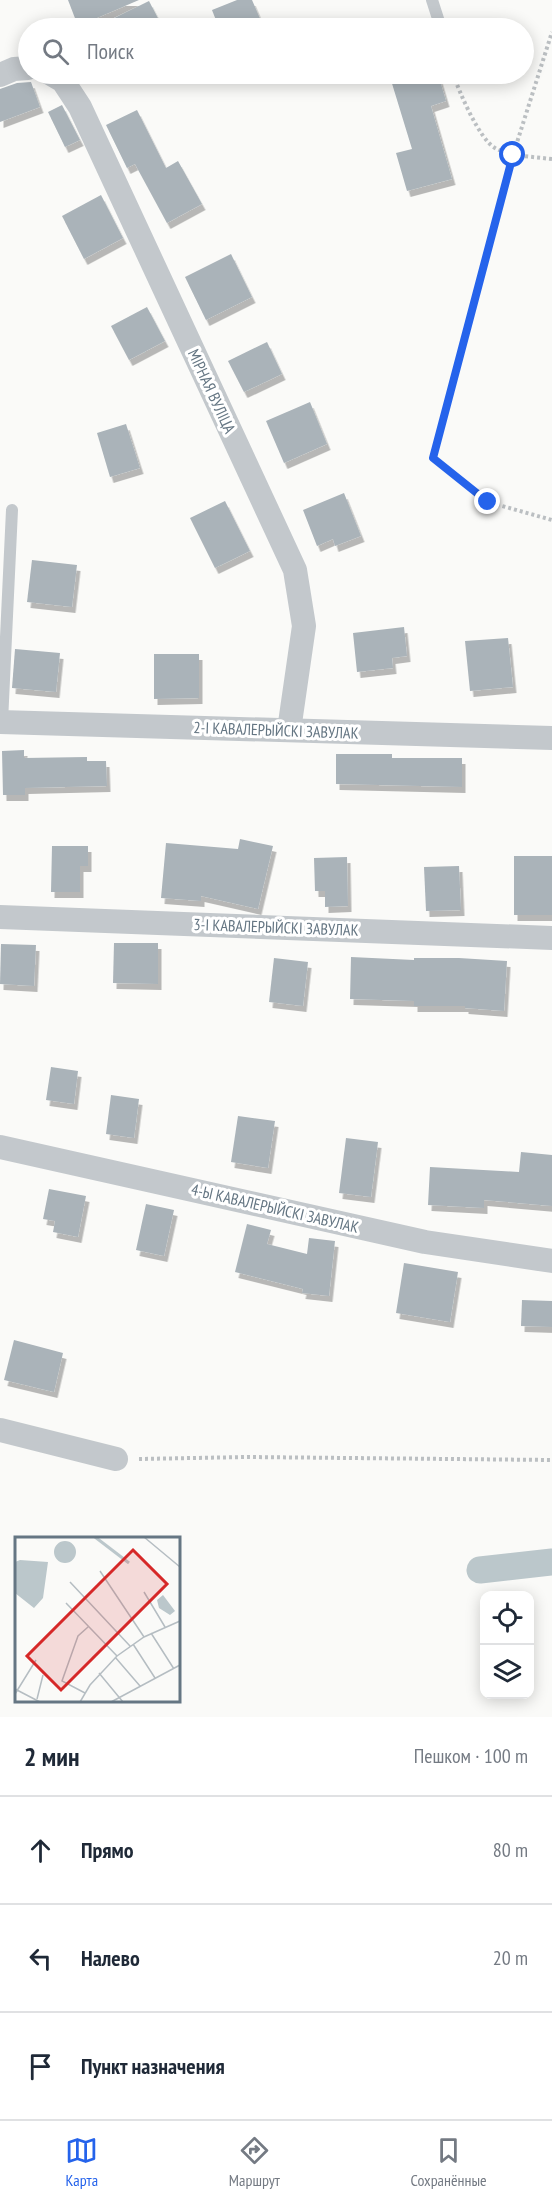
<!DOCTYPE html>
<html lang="ru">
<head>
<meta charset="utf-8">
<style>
	body { margin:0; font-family:"PT Sans Narrow",sans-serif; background:#f2f2f3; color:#1f2937 }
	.controls { position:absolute; right:18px; bottom:18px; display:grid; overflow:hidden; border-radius:12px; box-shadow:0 3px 15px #0003 }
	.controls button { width:54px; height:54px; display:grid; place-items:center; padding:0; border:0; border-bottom:2px solid #e0e1e3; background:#fff; color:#1f2937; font:30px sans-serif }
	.stop { position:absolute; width:18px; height:18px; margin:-14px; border:4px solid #2563eb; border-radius:50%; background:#fff }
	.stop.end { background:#2563eb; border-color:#fff; box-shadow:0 2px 6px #0008 }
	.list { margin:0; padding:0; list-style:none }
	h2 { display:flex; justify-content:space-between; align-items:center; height:78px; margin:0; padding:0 24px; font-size:26px }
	h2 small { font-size:20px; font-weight:400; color:#747a83 }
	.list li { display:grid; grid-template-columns:39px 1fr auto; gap:18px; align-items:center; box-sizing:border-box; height:108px; padding:0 24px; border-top:2px solid #e0e1e3 }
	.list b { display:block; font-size:22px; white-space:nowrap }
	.list em { font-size:20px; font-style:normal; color:#747a83 }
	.icon { flex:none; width:33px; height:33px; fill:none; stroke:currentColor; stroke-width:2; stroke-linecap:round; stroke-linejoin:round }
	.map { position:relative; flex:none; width:552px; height:1717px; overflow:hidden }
	.search { position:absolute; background:#fff; box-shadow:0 3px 15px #0003; left:18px; right:18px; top:18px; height:66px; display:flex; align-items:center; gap:15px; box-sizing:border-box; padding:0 21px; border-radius:33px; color:#747a83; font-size:22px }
	.sheet { height:402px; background:#fff }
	nav { display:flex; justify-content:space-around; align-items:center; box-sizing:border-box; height:84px; border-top:2px solid #e0e1e3; background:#fff; font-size:16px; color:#747a83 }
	nav a { display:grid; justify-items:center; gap:3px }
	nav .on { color:#2563eb }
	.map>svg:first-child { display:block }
</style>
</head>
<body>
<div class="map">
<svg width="552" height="1717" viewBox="0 0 552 1717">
	<defs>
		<filter id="shadow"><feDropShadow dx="3.5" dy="6" stdDeviation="0" flood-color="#0004"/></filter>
	</defs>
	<rect width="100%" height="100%" fill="#fafaf8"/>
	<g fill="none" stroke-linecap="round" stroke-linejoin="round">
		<polyline stroke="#bbc7cb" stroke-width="27" points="480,1570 552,1562"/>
	</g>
	<g fill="#aab3b9" filter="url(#shadow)">
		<polygon points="68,0 139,0 78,26"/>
		<polygon points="237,0 252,0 264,28 219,28 212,10"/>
		<polygon points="149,1 163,28 94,28"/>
		<polygon points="400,74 438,74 446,101 431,106 452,179 407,191 396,153 412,149 390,77"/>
		<polygon points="31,82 40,107 0,122 0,89 17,83"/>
		<polygon points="62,105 80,140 65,147 48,112"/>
		<polygon points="137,110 166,168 178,161 202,204 167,223 135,164 127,168 106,125"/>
		<polygon points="101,195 123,238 84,259 62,216"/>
		<polygon points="231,254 252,297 206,320 185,277"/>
		<polygon points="147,307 165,341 129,360 111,326"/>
		<polygon points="267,342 282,374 244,392 228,361"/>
		<polygon points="310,402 327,444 284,463 266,421"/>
		<polygon points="126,424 140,468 110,477 97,433"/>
		<polygon points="344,493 361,536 335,546 333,539 317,546 303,510"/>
		<polygon points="225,501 250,551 215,568 190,518"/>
		<polygon points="32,560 77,565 72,607 27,602"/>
		<polygon points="404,627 407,656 392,658 393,668 357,672 353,633"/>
		<polygon points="508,638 513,687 470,691 465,641"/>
		<polygon points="15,649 60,653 56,692 12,688"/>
		<polygon points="154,654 199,654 199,698 154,699"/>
		<polygon points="24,750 24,758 87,757 87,761 106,761 107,786 25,788 25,795 3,795 2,751"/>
		<polygon points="336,754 392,754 392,758 462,758 462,787 336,784"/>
		<polygon points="240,839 273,846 258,909 201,896 201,901 161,898 166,843 238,849"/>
		<polygon points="52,846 88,846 88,866 80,866 80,892 51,892"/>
		<rect x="514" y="856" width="38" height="59"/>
		<polygon points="347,857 348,906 325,907 325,891 315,891 314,858"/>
		<polygon points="459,866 461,910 426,911 424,867"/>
		<polygon points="114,943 158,943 158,984 113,983"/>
		<polygon points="1,944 36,945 34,986 0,984"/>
		<polygon points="351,957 414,960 414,958 459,958 507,961 504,1011 465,1008 465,1006 414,1006 414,1001 350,999"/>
		<polygon points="274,958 308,962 303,1006 269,1002"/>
		<polygon points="51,1067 78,1071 74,1104 46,1100"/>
		<polygon points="111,1095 139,1099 134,1138 106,1134"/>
		<polygon points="238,1116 275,1121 268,1168 231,1162"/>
		<polygon points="346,1138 378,1142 371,1197 339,1193"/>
		<polygon points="521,1152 552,1155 552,1206 484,1200 484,1208 428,1205 430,1167 519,1172"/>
		<polygon points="49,1189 86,1196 78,1237 53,1232 55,1221 43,1219"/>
		<polygon points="146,1204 174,1210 164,1256 136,1250"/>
		<polygon points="247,1224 271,1230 267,1244 307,1254 309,1238 335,1241 329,1296 302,1293 303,1289 235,1272"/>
		<polygon points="404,1263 458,1272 450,1322 396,1313"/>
		<polygon points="522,1300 552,1301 552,1327 521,1326"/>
		<polygon points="14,1340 63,1353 54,1392 4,1380"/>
	</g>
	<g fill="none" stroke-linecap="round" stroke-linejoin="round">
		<g stroke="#bbbfc2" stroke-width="4" stroke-dasharray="3 3" stroke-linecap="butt">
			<path d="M453 74C459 91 479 139 495 148 500 151 507 153 513 155L552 32"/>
			<polyline points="552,159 513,155 433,458 488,502 552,520"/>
			<polyline points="139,1459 247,1457 552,1460"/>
		</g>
		<g stroke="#c3c8cc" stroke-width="12">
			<polyline points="432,0 441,28"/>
			<polyline points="2,722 12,510"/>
		</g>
		<g stroke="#c3c8cc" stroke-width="24">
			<polyline points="51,74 63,81 80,107 295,570 304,626 289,730"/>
			<polyline points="0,75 14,69 28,68"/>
			<polyline points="0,722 552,738"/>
			<polyline points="0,917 552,938"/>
			<polyline points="0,1147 425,1242 552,1261"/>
			<polyline points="0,1430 116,1459"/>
		</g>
	</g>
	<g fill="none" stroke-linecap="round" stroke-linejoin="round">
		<polyline stroke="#2563eb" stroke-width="8" points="488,502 433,458 513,155"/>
	</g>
	<g text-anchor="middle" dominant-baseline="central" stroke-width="6" stroke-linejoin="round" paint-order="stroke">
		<g font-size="16" fill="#657683" stroke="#fff">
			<text transform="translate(212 391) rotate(65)">МІРНАЯ ВУЛІЦА</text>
			<text transform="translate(276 730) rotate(2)">2-І КАВАЛЕРЫЙСКІ ЗАВУЛАК</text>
			<text transform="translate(276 927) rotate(2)">3-І КАВАЛЕРЫЙСКІ ЗАВУЛАК</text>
			<text transform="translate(275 1208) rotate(13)">4-Ы КАВАЛЕРЫЙСКІ ЗАВУЛАК</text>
		</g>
	</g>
	<g transform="translate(15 1537)">
		<rect width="165" height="165" fill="#fafaf8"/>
		<path d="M39 15a11 11 0 1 1 22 0a11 11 0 1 1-22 0ZM5 23 33 25 28 61 19 71 0 56V25ZM148 58 160 74 155 78 144 71 142 63Z" fill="#bbc7cb"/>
		<path fill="none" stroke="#bbc7cb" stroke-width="3" d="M80 0 114 26"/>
		<path fill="none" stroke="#b5bdc2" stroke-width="1.5" d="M129 0 165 30M85 34 129 100M55 45 115 109M129 55 150 90M51 66 102 119M136 96 159 132M118 107 140 141M100 120 125 149M77 121 91 108M84 136 108 165M0 152 25 165M70 156 47 144 63 99 73 90M0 157 21 123M22 162 28 138M65 165 75 148 102 119 129 100 165 84M96 165 165 128"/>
		<path fill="#d62828" fill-opacity="0.15" stroke="#d62828" stroke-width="3" d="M118 13 152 47 46 153 12 119Z"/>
		<rect width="165" height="165" fill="none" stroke="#657683" stroke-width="3"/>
	</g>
</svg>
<div class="controls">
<button><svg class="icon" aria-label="locate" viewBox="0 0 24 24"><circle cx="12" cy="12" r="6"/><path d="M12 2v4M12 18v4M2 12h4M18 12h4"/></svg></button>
<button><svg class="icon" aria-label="layers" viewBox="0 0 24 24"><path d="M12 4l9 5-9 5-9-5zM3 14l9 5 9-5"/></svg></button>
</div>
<div class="stop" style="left:513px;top:155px"></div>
<div class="stop end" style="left:488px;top:502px"></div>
<div class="search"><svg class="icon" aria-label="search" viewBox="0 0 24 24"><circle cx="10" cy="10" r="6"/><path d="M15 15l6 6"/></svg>Поиск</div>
</div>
<section class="sheet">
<h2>2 мин<small>Пешком · 100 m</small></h2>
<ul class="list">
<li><svg class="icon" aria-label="ahead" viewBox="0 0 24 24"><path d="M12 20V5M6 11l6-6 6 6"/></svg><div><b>Прямо</b></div><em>80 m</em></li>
<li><svg class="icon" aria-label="left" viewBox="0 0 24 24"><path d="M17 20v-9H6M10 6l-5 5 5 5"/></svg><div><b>Налево</b></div><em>20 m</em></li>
<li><svg class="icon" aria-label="arrive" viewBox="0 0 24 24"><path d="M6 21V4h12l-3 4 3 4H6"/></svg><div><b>Пункт назначения</b></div></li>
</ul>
</section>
<nav>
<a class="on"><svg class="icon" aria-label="map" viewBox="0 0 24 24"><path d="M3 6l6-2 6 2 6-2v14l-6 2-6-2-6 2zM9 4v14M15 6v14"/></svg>Карта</a>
<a><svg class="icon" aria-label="directions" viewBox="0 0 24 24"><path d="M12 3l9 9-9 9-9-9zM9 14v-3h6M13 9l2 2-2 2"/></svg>Маршрут</a>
<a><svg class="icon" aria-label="saved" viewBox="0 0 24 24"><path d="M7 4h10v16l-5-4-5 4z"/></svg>Сохранённые</a>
</nav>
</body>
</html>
